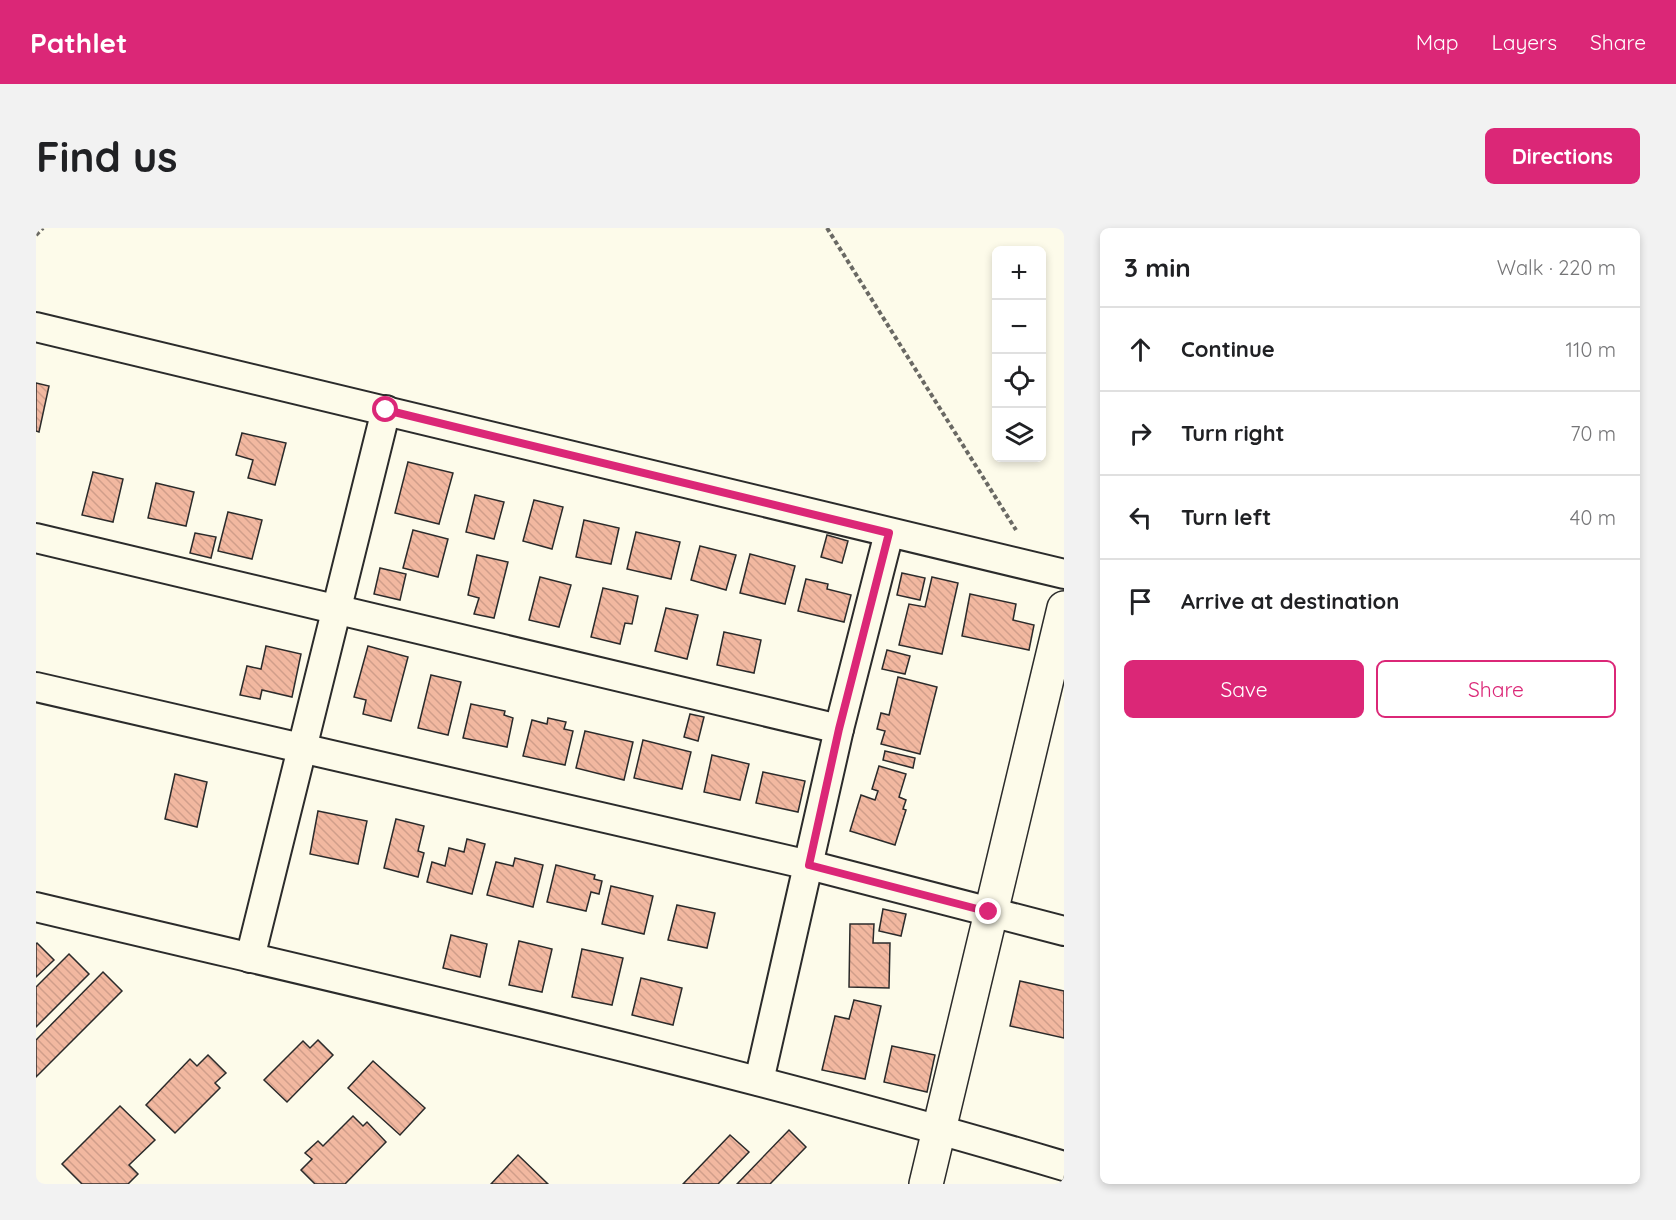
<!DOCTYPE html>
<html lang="en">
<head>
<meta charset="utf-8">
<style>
	body { margin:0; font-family:Quicksand,sans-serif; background:#f2f2f2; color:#202124 }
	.controls { position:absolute; right:18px; top:18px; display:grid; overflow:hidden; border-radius:9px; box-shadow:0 3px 9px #0003 }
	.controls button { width:54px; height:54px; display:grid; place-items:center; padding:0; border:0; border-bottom:2px solid #e0e0e0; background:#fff; color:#202124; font:30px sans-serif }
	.stop { position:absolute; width:18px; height:18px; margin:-14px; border:4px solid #db2777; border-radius:50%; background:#fff }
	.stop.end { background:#db2777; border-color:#fff; box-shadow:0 2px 6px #0008 }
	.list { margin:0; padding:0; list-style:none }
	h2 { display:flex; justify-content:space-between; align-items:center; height:78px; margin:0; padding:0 24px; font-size:26px }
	h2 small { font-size:20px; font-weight:400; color:#757577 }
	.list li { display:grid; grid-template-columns:39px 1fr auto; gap:18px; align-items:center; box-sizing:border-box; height:84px; padding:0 24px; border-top:2px solid #e0e0e0 }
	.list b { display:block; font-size:22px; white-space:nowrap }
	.list em { font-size:20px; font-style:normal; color:#757577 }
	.actions { display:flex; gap:12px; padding:18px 24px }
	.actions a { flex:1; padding:14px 0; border:2px solid #db2777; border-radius:9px; text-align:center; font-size:21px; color:#db2777 }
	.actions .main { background:#db2777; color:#fff }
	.icon { flex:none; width:33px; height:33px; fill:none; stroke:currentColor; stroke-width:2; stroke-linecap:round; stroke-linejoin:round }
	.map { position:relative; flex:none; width:1028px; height:956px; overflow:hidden; border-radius:9px }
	header { display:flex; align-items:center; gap:36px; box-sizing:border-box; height:84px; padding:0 30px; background:#db2777; color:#fff }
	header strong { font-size:28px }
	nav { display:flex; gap:33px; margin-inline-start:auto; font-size:21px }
	.intro { display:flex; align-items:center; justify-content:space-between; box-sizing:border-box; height:144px; padding:0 36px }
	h1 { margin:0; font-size:42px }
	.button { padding:15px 27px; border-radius:9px; background:#db2777; color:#fff; font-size:21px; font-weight:700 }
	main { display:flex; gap:36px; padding:0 36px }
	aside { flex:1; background:#fff; border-radius:9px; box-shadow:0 3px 9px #0003 }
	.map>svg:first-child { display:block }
</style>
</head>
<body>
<header>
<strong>Pathlet</strong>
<nav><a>Map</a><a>Layers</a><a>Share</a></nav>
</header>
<div class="intro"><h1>Find us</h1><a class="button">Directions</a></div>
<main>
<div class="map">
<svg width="1028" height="956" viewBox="0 0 1028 956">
	<defs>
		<pattern id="building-back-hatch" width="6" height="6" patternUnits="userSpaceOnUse" patternTransform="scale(1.5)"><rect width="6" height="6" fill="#f2b8a0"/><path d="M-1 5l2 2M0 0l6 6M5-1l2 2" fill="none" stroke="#d09e8a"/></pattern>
	</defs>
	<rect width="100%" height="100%" fill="#fdfbea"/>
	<g fill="url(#building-back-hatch)" stroke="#2b2b2b" stroke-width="1.5">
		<polygon points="0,155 13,158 3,204 0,203"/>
		<polygon points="206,205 250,215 239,257 212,250 217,232 200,227"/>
		<polygon points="372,234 417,245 403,296 359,285"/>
		<polygon points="57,244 87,251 77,294 46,287"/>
		<polygon points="120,255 158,264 150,298 112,290"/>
		<polygon points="439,267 468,274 458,311 430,304"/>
		<polygon points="498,272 527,279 516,321 487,313"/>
		<polygon points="192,284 226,292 216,331 182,323"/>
		<polygon points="548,292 583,300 575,336 540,329"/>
		<polygon points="377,302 412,311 402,349 367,340"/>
		<polygon points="600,304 644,314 635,351 591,341"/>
		<polygon points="159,305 180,309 175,330 154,325"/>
		<polygon points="791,307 812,313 806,335 785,329"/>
		<polygon points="664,318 700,327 690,362 655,352"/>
		<polygon points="714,326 759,338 749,376 704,365"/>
		<polygon points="441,327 472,334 458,390 438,386 443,370 432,367"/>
		<polygon points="344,340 370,346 364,372 338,366"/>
		<polygon points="866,345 889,350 884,372 861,367"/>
		<polygon points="504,349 535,357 523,399 493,392"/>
		<polygon points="896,349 922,355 906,426 863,417 873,376 889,379"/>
		<polygon points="770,351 792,356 791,361 815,367 808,394 762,383"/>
		<polygon points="567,360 602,368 596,396 589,395 584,416 555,409"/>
		<polygon points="934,366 980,376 977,392 998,397 993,422 926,408"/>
		<polygon points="630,380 662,387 651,431 619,423"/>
		<polygon points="688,404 725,412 718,445 681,437"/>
		<polygon points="230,418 265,426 256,469 226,462 224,471 204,467 211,438 225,441"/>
		<polygon points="332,418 372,429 355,493 327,486 330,472 318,469"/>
		<polygon points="851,422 874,428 869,446 846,441"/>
		<polygon points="395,447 425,454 412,507 382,500"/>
		<polygon points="862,449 901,459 884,526 845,516 849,503 841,501 845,485 853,487"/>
		<polygon points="435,476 469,483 468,487 477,490 471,519 427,510"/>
		<polygon points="654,486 668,489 662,513 648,509"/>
		<polygon points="512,490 530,494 528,501 537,503 529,537 487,528 496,492 511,496"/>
		<polygon points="549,503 597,514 588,552 540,540"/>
		<polygon points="607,512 655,524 646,561 598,550"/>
		<polygon points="849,523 879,530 877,540 847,532"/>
		<polygon points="676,527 713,536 704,572 668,564"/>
		<polygon points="843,538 870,546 863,569 870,572 867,581 870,582 859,617 814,603 825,567 839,572 842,563 836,561"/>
		<polygon points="727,544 769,553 762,584 720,575"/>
		<polygon points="139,546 171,554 161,599 129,591"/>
		<polygon points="282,583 331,593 322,636 274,626"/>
		<polygon points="360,591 388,598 382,623 388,625 382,649 348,640"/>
		<polygon points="431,611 449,616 436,666 391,654 396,634 409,638 413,620 428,624"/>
		<polygon points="479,630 507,637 497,679 451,667 460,634 477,638"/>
		<polygon points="520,637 559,647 558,651 566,653 563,666 555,664 550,683 511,674"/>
		<polygon points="575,658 617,668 608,706 566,696"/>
		<polygon points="641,677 679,685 671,720 632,712"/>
		<polygon points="847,681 870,686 865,708 843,703"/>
		<polygon points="814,696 838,696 837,715 854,715 853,760 813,759"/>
		<polygon points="415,707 451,716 444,749 407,740"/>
		<polygon points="483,713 516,721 506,764 473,757"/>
		<polygon points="1,715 18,732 0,749 0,716"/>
		<polygon points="546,721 587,730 576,777 536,769"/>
		<polygon points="33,726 53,746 0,799 0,759"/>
		<polygon points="67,744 86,763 0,849 0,812"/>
		<polygon points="605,750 646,760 637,797 596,787"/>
		<polygon points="984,753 1028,763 1028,810 974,798"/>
		<polygon points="818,772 845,778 829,851 786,842 799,788 813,791"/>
		<polygon points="282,812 297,827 251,874 228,852 267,813 274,820"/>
		<polygon points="856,818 899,827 891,864 848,854"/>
		<polygon points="172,827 190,845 179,855 184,860 139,905 110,877 154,831 161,838"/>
		<polygon points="337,833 389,880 364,907 312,860"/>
		<polygon points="84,878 119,912 93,937 102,946 92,956 46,956 26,936"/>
		<polygon points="317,888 327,898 331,894 350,914 309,956 279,956 265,942 276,931 269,925 282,913 287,918"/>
		<polygon points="753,902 770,919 734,956 701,956"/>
		<polygon points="694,907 713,924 682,956 647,956"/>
		<polygon points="482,927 512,956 455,956"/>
	</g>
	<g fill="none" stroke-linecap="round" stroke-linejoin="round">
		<g stroke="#2b2b2b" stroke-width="32">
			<g id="street">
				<polyline points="0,99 1028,346"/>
				<polyline points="0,310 803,501"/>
				<polyline points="0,459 773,637 1028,703"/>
				<path d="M0 679C344 761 689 837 1028 938"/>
				<polyline points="214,730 350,182"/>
				<polyline points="723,853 803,501 853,305"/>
			</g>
		</g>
		<g stroke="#2b2b2b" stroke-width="36">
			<polyline id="secondary" points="890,956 1028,380"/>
		</g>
		<g stroke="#6a6964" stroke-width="4" stroke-dasharray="4.5 3" stroke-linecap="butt">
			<polyline points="791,0 980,302"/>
			<polyline points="0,7 7,0"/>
		</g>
		<use href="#street" stroke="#fdfbea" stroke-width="28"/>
		<use href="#secondary" stroke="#fdfbea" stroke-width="33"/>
	</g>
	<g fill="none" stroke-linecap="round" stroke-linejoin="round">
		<polyline stroke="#db2777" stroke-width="8" points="350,182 853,305 803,501 773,637 953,684"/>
	</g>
</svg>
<div class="controls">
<button>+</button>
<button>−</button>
<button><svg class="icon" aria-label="locate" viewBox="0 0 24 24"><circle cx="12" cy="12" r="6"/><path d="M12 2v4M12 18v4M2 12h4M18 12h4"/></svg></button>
<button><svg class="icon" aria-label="layers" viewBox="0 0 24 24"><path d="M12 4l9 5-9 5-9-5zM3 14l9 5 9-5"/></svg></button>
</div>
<div class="stop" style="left:350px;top:182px"></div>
<div class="stop end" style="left:953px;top:684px"></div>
</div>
<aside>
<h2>3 min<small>Walk · 220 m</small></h2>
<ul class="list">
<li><svg class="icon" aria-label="ahead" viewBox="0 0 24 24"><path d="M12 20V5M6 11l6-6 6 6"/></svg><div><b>Continue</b></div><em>110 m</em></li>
<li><svg class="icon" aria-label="right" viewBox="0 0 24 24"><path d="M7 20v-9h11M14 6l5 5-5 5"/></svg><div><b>Turn right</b></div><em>70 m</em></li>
<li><svg class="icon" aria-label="left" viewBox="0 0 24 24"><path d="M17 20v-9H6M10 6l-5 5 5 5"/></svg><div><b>Turn left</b></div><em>40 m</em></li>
<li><svg class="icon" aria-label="arrive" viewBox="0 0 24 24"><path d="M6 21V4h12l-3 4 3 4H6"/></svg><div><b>Arrive at destination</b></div></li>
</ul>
<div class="actions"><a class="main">Save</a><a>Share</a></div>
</aside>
</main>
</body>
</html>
